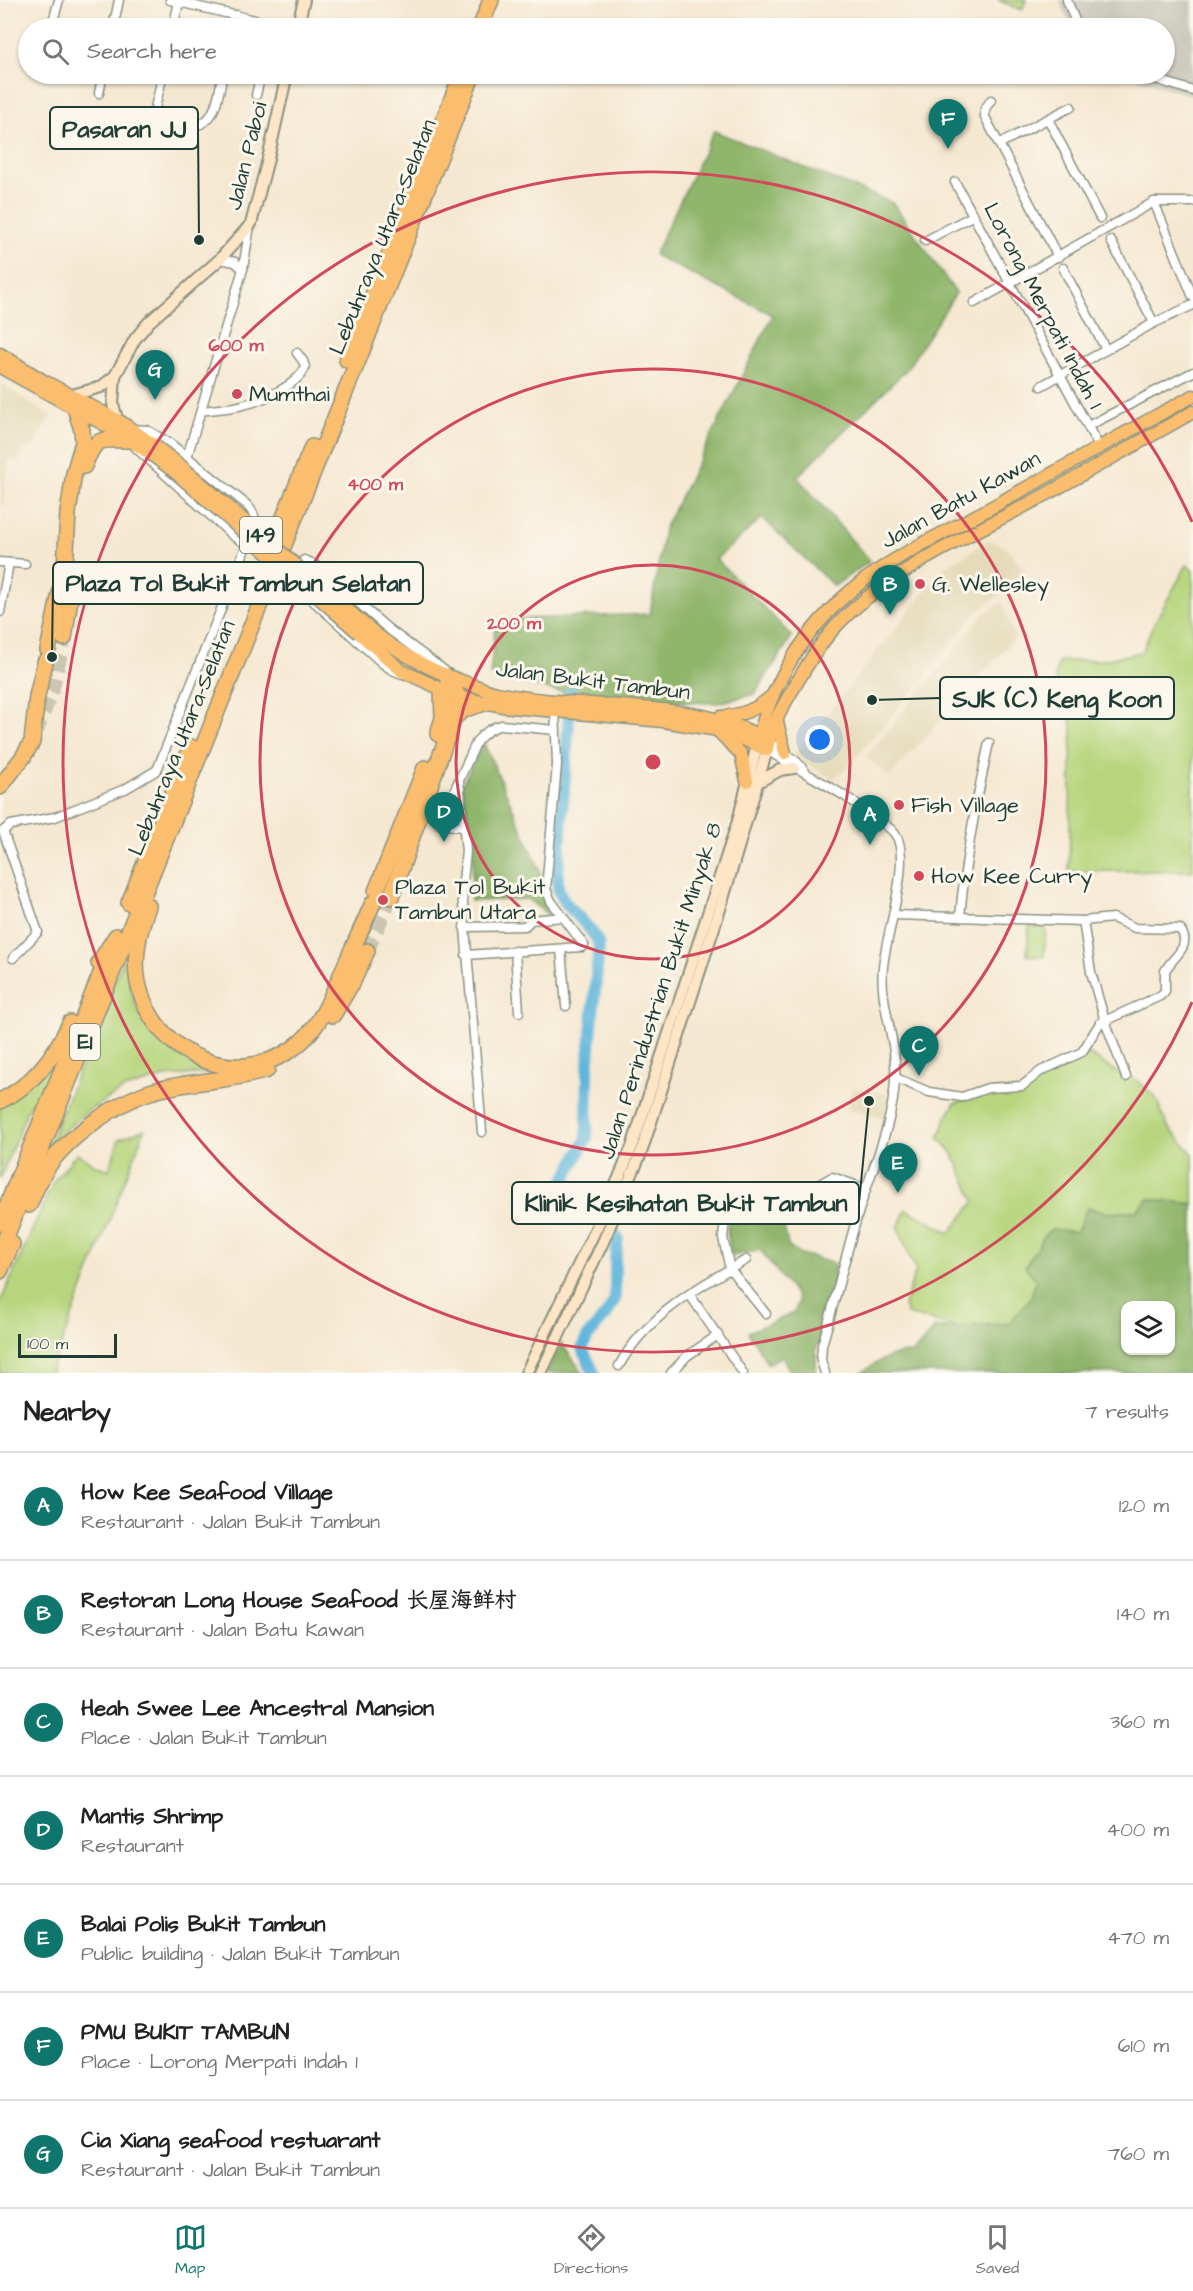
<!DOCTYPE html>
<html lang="en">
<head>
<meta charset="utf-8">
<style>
	body { margin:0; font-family:"Architects Daughter","LXGW WenKai TC",sans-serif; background:#f2f2f2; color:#222 }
	.controls { position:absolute; right:18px; bottom:18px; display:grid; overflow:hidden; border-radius:12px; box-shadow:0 2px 4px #0004 }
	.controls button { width:54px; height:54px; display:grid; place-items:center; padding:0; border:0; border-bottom:2px solid #e0e0e0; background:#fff; color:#222; font:30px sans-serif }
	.scale { position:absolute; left:18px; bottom:15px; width:99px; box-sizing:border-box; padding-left:6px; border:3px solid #1f3d34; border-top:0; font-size:16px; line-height:21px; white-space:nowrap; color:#1f3d34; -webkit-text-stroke:4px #fbf7ec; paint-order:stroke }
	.you { position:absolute; left:820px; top:740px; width:21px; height:21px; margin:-15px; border:4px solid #fff; border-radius:50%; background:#1a73e8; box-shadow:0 0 0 9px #1a73e833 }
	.badge { display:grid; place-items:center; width:39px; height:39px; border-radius:50%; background:#0f766e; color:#fff; font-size:20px; font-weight:700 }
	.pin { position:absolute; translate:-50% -50px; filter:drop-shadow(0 2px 3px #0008) }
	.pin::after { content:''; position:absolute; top:32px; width:21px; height:18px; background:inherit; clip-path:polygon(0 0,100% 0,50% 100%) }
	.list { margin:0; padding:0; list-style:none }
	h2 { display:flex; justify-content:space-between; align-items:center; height:78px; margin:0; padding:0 24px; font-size:26px }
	h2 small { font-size:20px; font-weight:400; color:#767676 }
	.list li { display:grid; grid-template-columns:39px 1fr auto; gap:18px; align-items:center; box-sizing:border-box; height:108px; padding:0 24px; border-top:2px solid #e0e0e0 }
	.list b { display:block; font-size:22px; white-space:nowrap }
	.list p { margin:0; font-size:20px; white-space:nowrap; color:#767676 }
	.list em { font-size:20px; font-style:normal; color:#767676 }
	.icon { flex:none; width:33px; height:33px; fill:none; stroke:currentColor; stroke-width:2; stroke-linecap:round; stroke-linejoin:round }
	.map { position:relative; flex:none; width:1193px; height:1373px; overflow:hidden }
	.search { position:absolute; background:#fff; box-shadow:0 2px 4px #0004; left:18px; right:18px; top:18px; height:66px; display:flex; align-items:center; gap:15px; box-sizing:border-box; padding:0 21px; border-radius:33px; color:#767676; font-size:22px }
	.sheet { height:834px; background:#fff }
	nav { display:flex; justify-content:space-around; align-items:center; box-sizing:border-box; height:84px; border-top:2px solid #e0e0e0; background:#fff; font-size:16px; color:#767676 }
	nav a { display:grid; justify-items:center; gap:3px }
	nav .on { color:#0f766e }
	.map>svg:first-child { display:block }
</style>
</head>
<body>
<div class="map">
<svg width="1193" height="1373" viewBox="0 0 1193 1373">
	<rect width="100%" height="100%" fill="#fbf7ec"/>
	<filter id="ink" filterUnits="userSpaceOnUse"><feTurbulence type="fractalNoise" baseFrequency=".0167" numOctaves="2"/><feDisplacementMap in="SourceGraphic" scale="12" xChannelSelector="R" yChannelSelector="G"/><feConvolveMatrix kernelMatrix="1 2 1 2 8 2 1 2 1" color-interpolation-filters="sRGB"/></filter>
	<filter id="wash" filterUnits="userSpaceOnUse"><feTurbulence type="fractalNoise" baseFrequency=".008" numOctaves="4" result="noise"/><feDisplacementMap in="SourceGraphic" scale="24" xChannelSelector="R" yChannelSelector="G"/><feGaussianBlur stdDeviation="1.35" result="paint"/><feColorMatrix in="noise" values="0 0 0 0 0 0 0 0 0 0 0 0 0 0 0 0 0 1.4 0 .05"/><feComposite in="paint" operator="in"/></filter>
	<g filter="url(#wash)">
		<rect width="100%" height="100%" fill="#f5e8d1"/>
		<g fill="#e5dbba">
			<polygon points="2,384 50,416 33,448 25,448 19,461 8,460 3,506 0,506 0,387"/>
			<polygon points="989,540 1002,545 1014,556 1027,574 974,614 952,644 847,768 833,779 794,755 945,567"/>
			<polygon points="1002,602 1015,638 889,777 866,757 983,615"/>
			<polygon points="852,1088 891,1094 887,1118 846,1109"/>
		</g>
		<polygon fill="#c7c5b8" points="1060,0 1193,0 1193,96 1125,74 1164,74 1164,28 1071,28"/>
		<g fill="#b6d57c" stroke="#6a8958" stroke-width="1.5">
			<polygon points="998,0 1026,0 1022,10"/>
			<polygon points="1187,565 1193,570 1193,871 1069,871 1072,724 1055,677 1059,661 1103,660 1142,652 1152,627"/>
			<polygon points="1029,926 1046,928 1044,957 1027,955"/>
			<path d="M131 941C129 960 128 978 133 997 138 1019 160 1044 179 1055 191 1062 223 1066 238 1070L165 1077 124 1089 86 1112 63 1132 41 1164Z"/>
			<polygon points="1087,1053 1118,1073 1131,1076 1155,1096 1168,1127 1193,1154 1193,1204 1149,1199 1136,1211 1108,1213 1087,1208 1077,1232 1053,1229 1031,1298 1009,1323 958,1328 907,1314 904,1305 916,1271 898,1228 906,1209 950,1233 975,1201 952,1152 939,1138 946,1118 955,1103 996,1090 1019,1091 1044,1075"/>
			<polygon points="55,1059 36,1106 30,1104 0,1179 0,1105"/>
			<polygon points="145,1129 50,1373 0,1373 0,1303 54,1181 77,1153 95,1165 109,1170 119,1139"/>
		</g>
		<g fill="#90b66c" stroke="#587a50" stroke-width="1.5" fill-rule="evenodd">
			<polygon points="714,131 893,203 956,293 906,370 797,477 870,561 834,586 762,518 716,559 792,636 755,694 717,703 642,701 556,691 490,675 496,620 650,614 664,529 773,315 654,255"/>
			<polygon points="484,743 540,870 545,908 558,922 527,899 471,901 473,857 462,784"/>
			<path d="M764 1196 779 1203 788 1246 798 1253 835 1264 832 1291 816 1350V1370L812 1373H791L782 1356 768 1364 748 1332 794 1313 798 1302 795 1294 760 1250 732 1256C727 1232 721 1222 743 1206 751 1200 755 1197 764 1196Z"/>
			<path d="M1149 1199 1193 1204V1373H862C878 1360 893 1353 913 1353L935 1328H958L1009 1323 1031 1298 1036 1279 1025 1267 1046 1233 1053 1229 1077 1232 1087 1208 1108 1213 1136 1211ZM1126 1306H1170V1350H1126Z"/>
			<polygon points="561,1343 583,1373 546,1373"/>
		</g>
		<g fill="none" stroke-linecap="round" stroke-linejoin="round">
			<path stroke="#5eb5db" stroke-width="12" d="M571 692 558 871C558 877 557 885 559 891 567 912 592 924 599 945L588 1070 587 1138 560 1189V1198L567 1205 587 1210 618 1238 615 1261V1299L607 1314 588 1336 582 1348 594 1373"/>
		</g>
	</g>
	<g filter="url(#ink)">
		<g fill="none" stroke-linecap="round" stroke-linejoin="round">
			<g stroke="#cac6b2" stroke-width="15" stroke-dasharray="15 8" stroke-linecap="butt">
				<polyline points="35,735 52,689 64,638"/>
				<polyline points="367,951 391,897"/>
			</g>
			<g stroke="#8a9282" stroke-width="11">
				<g id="street">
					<polyline points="170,0 289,28"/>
					<polyline points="1067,0 1078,28"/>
					<polyline points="51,28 59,0"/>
					<polyline points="113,28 119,0"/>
					<polyline points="173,28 179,2"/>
					<polyline points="234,28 237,15"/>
					<polyline points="1140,74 1193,91"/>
					<polyline points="99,93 103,74"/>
					<polyline points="256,95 261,74"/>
					<polyline points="991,100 985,109 985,117 1058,257"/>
					<path d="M154 115C165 117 186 126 196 125 217 123 219 89 223 74"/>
					<polyline points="1048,119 1100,218"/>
					<polyline points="149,133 163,74"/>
					<polyline points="999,144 1071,107"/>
					<polyline points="955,182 1099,447"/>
					<polyline points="1154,202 1193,297"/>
					<polyline points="925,241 974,215"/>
					<polyline points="1111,241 1154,323"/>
					<polyline points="220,259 235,262 243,269"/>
					<polyline points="1063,268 1106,350"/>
					<polyline points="974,303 1154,202 1193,202"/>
					<polyline points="1041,386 1154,323 1193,305"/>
					<path d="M201 411C214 409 229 409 243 405 261 401 299 385 305 367L303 361 297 353"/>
					<polyline points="1088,426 1193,372"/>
					<path d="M132 429 147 430 171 444 247 505C261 521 254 527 247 544L233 536 136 448"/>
					<polyline points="187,457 243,269 250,225"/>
					<polyline points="0,562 25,564"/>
					<polyline points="293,568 304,560 314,564 387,628 445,671"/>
					<polyline points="300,589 382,663 392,670 402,674"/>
					<polyline points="0,612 9,563"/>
					<polyline points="768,741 797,762 804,770"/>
					<path d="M767 750C802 773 841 790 874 817 881 822 890 827 895 834 913 857 885 938 883 967 879 1005 898 1041 895 1079 893 1127 871 1169 858 1214 845 1257 835 1302 822 1345L821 1360 825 1373"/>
					<polyline points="459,781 466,851 462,892 482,1132"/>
					<path d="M462 827 439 824 477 741C484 733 491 727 502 725L555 730"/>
					<path d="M894 915 1083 921 1113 918 1135 928 1180 929C1193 947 1172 957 1165 971V991L1160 996 1100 1023 1082 1052 1041 1071 1022 1086 988 1088 962 1097 929 1092 896 1078"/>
					<path d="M960 917C965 858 976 801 989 743"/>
					<polyline points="1083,921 1091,972 1105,1021 1126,1077"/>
					<polyline points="464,927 525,926 531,920 563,917"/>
					<polyline points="561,949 566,1006"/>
					<polyline points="515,951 519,1012"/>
					<polyline points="466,955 582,947 584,945 551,901 546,889 557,765 555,706"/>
					<polyline points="13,958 38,932 3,831 11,825 55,817 125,789 157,770 247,544"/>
					<path d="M802 1194C808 1213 827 1210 844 1212L853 1204 862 1188"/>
					<polyline points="690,1295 743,1373"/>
					<polyline points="766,1314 730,1269 723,1238 725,1220 732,1209 754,1193 762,1191 802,1194 832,1177 866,1189"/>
					<path d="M619 1366C645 1317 699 1286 746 1260"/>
					<polyline points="671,1373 687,1356 718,1335"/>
				</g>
			</g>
			<g stroke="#8a9282" stroke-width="14">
				<g id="secondary">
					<polyline points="297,28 304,0"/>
					<polyline points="115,376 113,404 117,419"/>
					<polyline points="72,395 101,387 115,376 135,339 149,322 220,259 251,224 268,159 287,74"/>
					<polyline points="756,783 780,770 794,768"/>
					<polyline points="526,1373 606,1208 632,1147 738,821 757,745"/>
					<polyline points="541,1373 603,1242 641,1153 720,909 767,750"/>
				</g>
			</g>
			<g stroke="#8a9282" stroke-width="15">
				<g id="primary">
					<polyline points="0,354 42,380 121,422 155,446"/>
					<polyline points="0,367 116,431 149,453"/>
					<path d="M365 625C396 652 428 670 467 683 477 686 487 691 497 693 541 702 588 703 633 707 678 711 725 715 764 739"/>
					<path d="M359 633 402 671 459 697 502 706 663 721 718 730 734 735 767 750C770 727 784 704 796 684 810 660 824 637 844 618 893 569 973 534 1034 501 1087 472 1140 442 1193 412"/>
					<path d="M721 717C742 715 757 710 773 695"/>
					<polyline points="777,722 785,753"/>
					<polyline points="719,732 741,754 747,781"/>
					<path d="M757 745C770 684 805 629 853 589 894 555 947 532 994 506 1060 469 1126 432 1193 396"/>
				</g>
			</g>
			<g stroke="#8a9282" stroke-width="18">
				<g id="highway">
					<polyline points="480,28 491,0"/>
					<polyline points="347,360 462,74"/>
					<path d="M84 466C96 435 100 440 129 440"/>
					<polyline points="272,547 312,447"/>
					<polyline points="64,638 73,579"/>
					<polyline points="48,650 65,569 68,513 74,473 83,442 82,430 75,408"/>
					<polyline points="454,717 465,709 485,703"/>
					<polyline points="438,734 443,718 442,690"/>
					<polyline points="0,787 23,757 32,742 37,696 45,662"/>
					<polyline points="376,891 425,768"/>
					<path d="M391 897 454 717C459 696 460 694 446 676"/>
					<polyline points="129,903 191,747"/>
					<path d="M148 906C139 930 133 958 138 983 154 1058 243 1094 302 1041 323 1021 332 995 343 970 353 948 363 925 373 903"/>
					<polyline points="99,963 116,936"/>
					<polyline points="333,1015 353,981 367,951"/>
					<path d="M0 1101C33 1085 55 1056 70 1023"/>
					<path d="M29 1205C34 1193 40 1180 47 1168 66 1138 116 1103 150 1092 188 1080 229 1082 267 1070"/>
					<polyline points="0,1223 108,956"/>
					<polyline points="0,1252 473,74"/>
					<polyline points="0,1271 12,1244"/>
				</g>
			</g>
			<use href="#street" stroke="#fff" stroke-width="8"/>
			<use href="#secondary" stroke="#fde5c5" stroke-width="10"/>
			<use href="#primary" stroke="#fabe6e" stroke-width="12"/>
			<use href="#highway" stroke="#fabe6e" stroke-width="15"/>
			<g stroke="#8a9282" stroke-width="15" stroke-linecap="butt">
				<g id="primary-bridge">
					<polyline points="155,446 181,466 365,625"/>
					<polyline points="149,453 175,472 359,633"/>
				</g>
			</g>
			<use href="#primary-bridge" stroke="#fabe6e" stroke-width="12"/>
		</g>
	</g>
	<g fill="none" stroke="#d1495b" stroke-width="3">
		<circle cx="653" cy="762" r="197"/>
		<circle cx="653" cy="762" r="393"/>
		<path d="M1192 1002A590 590 0 1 1 1192 522"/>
	</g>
	<g fill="#d1495b" stroke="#fbf7ec" stroke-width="2">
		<circle cx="237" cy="394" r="6"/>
		<circle cx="920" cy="584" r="6"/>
		<circle cx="899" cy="805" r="6"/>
		<circle cx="919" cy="876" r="6"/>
		<circle cx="383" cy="900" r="6"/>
	</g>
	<g text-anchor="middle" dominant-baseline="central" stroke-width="6" stroke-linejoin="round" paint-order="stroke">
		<g fill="#fbf7ec" stroke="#61756b" stroke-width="1.5">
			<rect x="240" y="517" width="42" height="36" rx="4.5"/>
			<rect x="70" y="1024" width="30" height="36" rx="4.5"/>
		</g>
		<g font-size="21" font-weight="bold" fill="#1f3d34">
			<text x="261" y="535">149</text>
			<text x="85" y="1042">E1</text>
		</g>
		<g font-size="22" fill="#1f3d34" stroke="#fbf7ec">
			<text transform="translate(247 156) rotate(-76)">Jalan Paboi</text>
			<text transform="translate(383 237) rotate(-68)">Lebuhraya Utara–Selatan</text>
			<text transform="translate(1043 306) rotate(62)">Lorong Merpati Indah 1</text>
			<text transform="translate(961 500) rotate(-29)">Jalan Batu Kawan</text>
			<text transform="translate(593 681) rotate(7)">Jalan Bukit Tambun</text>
			<text transform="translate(182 738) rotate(-68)">Lebuhraya Utara–Selatan</text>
			<text transform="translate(661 991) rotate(-72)">Jalan Perindustrian Bukit Minyak 8</text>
		</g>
		<g font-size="22" fill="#1f3d34" stroke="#fbf7ec" text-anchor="start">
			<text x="249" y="394">Mumthai</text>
			<text x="932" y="584">G. Wellesley</text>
			<text x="911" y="805">Fish Village</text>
			<text x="931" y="876">How Kee Curry</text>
			<text x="395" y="887">Plaza Tol Bukit<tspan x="395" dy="25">Tambun Utara</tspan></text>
		</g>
	</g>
	<circle cx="653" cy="762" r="9" fill="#d1495b" stroke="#fbf7ec" stroke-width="3"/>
	<g font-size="18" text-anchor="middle" font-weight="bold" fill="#d1495b" stroke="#fbf7ec" stroke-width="6" stroke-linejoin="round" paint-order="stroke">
		<text x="236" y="351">600 m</text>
		<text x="375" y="490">400 m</text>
		<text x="514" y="629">200 m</text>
	</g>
	<path fill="none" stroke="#1f3d34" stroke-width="2" d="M199 240L198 128M52 657L53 583M872 700L940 698M869 1101L859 1203"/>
	<g fill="#1f3d34" stroke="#fbf7ec" stroke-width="2">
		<circle cx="199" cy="240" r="6"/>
		<circle cx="52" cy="657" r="6"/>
		<circle cx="872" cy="700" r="6"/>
		<circle cx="869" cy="1101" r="6"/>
	</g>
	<g fill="#fbf7ec" stroke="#1f3d34" stroke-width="2">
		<rect x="50" y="107" width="148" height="42" rx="6"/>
		<rect x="53" y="562" width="370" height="42" rx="6"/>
		<rect x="940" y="677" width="234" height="42" rx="6"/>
		<rect x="512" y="1182" width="347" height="42" rx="6"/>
	</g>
	<g font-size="24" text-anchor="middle" font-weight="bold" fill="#1f3d34">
		<text x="124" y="137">Pasaran JJ</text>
		<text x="238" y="591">Plaza Tol Bukit Tambun Selatan</text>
		<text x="1057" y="707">SJK (C) Keng Koon</text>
		<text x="686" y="1211">Klinik Kesihatan Bukit Tambun</text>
	</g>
</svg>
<div class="controls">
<button><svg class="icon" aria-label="layers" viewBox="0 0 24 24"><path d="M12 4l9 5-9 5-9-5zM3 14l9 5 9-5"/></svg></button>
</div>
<div class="scale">100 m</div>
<div class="you"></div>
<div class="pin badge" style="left:870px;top:845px">A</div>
<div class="pin badge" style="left:890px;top:615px">B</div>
<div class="pin badge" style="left:919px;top:1076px">C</div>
<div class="pin badge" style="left:444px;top:842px">D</div>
<div class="pin badge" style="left:898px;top:1193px">E</div>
<div class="pin badge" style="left:948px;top:149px">F</div>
<div class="pin badge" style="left:155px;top:400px">G</div>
<div class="search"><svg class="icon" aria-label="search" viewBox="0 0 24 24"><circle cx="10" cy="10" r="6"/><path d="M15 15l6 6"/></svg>Search here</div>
</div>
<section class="sheet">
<h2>Nearby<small>7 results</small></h2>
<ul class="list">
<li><span class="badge">A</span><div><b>How Kee Seafood Village</b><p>Restaurant · Jalan Bukit Tambun</p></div><em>120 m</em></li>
<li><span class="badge">B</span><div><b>Restoran Long House Seafood 长屋海鲜村</b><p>Restaurant · Jalan Batu Kawan</p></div><em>140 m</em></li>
<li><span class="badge">C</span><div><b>Heah Swee Lee Ancestral Mansion</b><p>Place · Jalan Bukit Tambun</p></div><em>360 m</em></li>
<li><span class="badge">D</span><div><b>Mantis Shrimp</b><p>Restaurant</p></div><em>400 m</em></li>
<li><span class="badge">E</span><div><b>Balai Polis Bukit Tambun</b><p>Public building · Jalan Bukit Tambun</p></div><em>470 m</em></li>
<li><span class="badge">F</span><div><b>PMU BUKIT TAMBUN</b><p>Place · Lorong Merpati Indah 1</p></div><em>610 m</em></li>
<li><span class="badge">G</span><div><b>Cia Xiang seafood restuarant</b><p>Restaurant · Jalan Bukit Tambun</p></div><em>760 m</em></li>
</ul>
</section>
<nav>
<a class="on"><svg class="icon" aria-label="map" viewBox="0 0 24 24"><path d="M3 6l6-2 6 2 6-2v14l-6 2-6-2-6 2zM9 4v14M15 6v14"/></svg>Map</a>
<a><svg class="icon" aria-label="directions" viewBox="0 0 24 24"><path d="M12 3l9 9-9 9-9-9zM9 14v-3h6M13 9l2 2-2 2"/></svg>Directions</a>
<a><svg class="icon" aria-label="saved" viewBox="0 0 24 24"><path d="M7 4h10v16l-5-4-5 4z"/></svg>Saved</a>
</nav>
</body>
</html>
